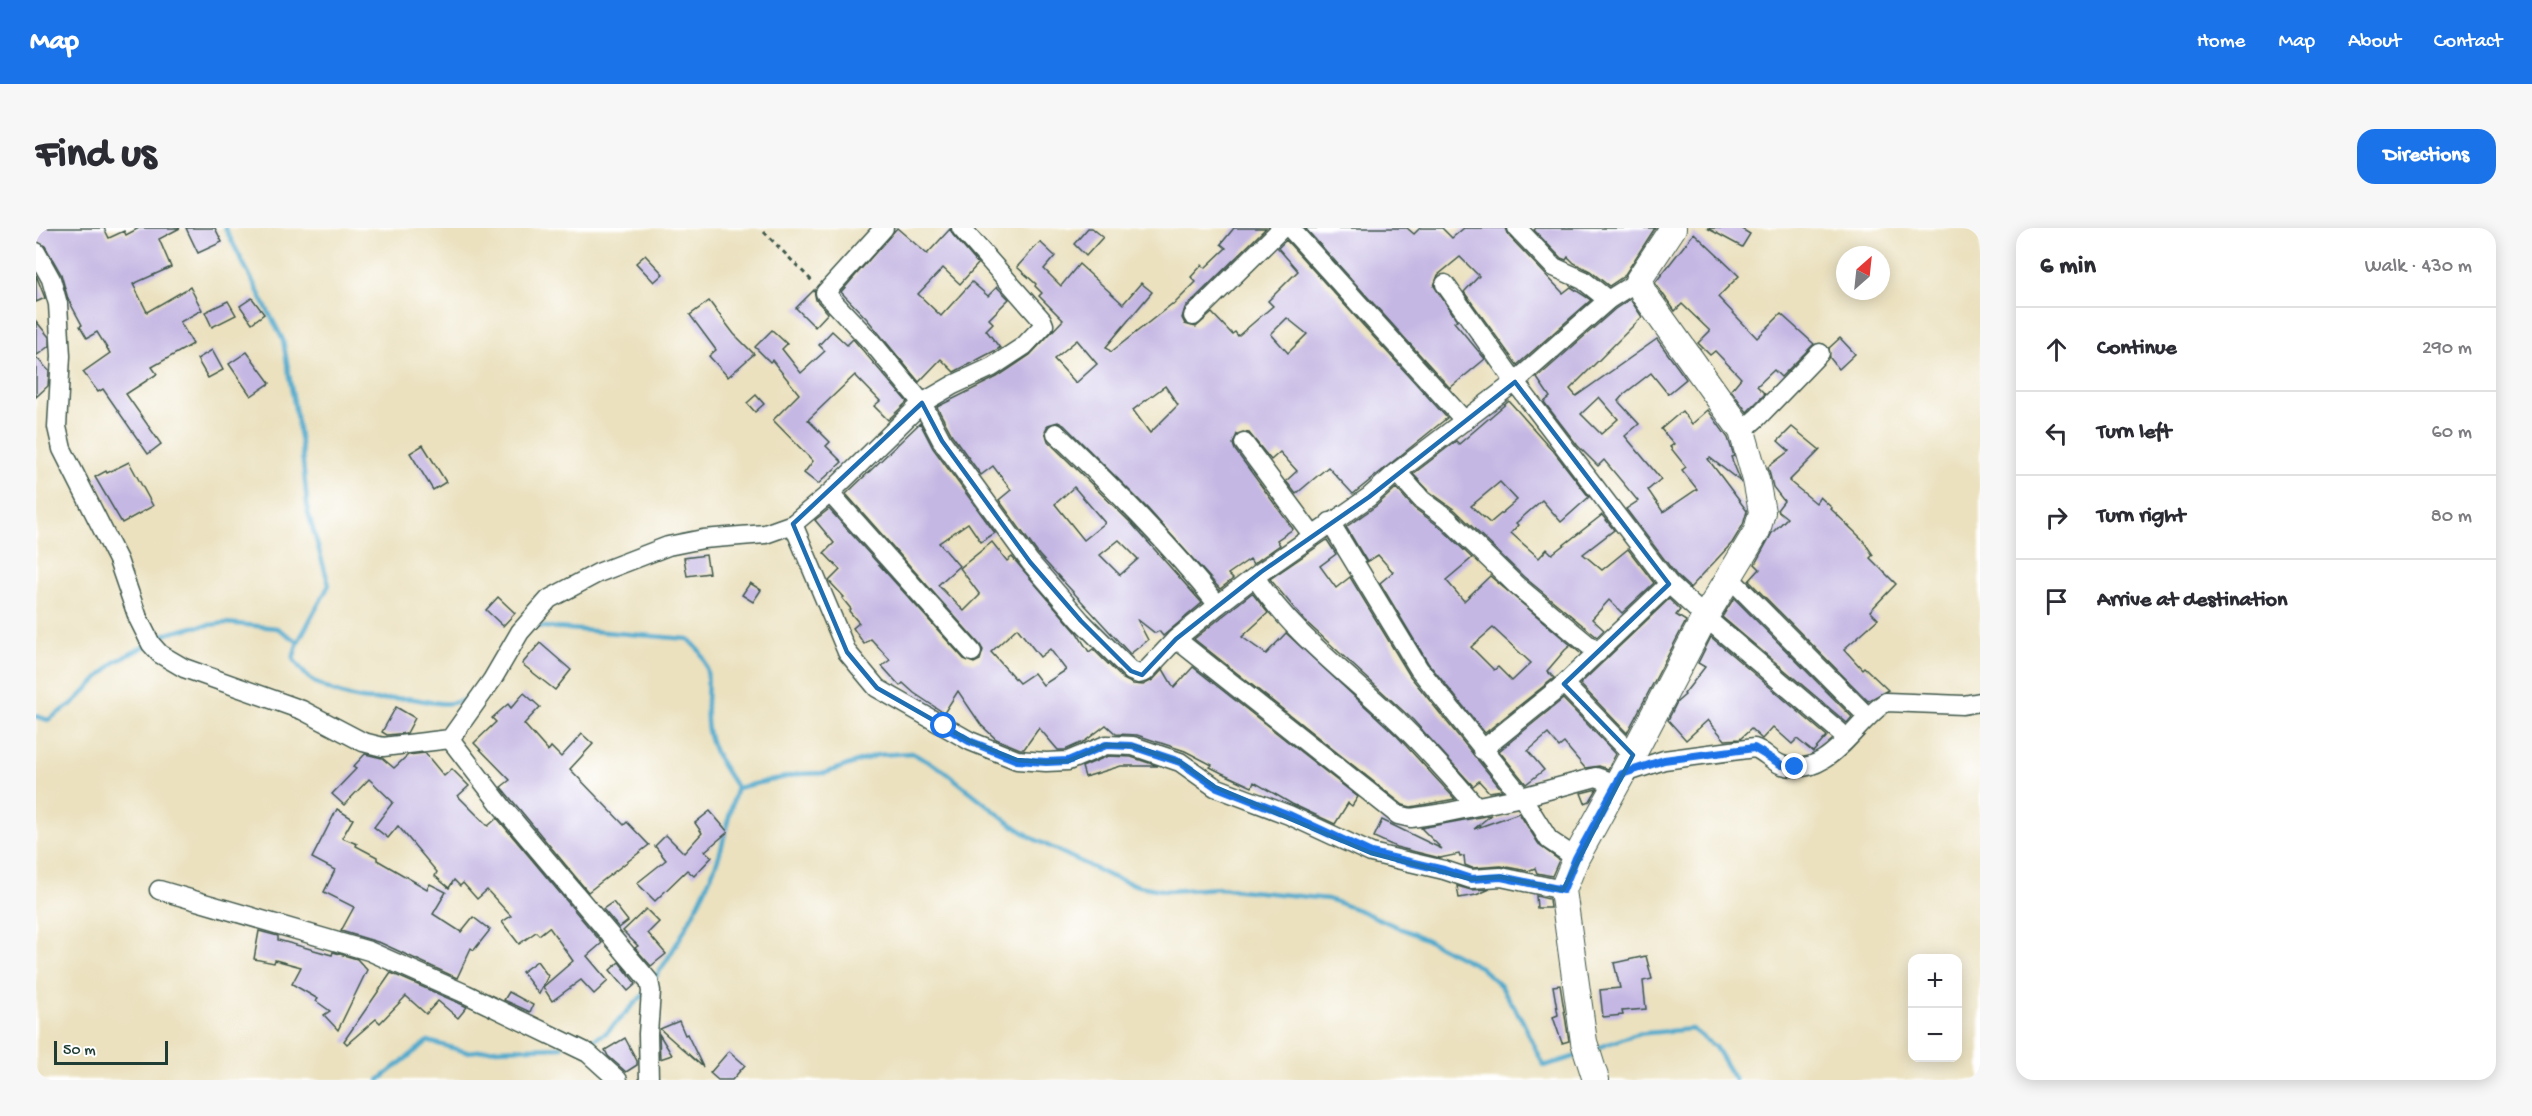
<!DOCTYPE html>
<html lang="en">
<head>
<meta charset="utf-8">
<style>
	body { margin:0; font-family:"Gochi Hand",sans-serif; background:#f7f7f7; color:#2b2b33 }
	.controls { position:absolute; right:18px; bottom:18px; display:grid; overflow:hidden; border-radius:12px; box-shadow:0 3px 15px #0003 }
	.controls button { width:54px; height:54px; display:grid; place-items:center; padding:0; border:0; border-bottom:2px solid #e1e1e2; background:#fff; color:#2b2b33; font:30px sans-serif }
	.compass { position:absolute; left:1800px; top:18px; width:54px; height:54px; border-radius:50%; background:#fff; box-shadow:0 3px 15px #0003; rotate:27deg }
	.scale { position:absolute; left:18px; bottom:15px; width:114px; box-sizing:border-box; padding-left:6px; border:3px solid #1f3d34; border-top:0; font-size:16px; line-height:21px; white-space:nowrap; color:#1f3d34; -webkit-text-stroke:4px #fff; paint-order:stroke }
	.stop { position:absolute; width:18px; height:18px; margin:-14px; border:4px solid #1a73e8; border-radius:50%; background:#fff }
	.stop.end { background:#1a73e8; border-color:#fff; box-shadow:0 2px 6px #0008 }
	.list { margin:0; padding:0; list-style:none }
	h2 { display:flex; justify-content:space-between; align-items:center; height:78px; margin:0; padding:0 24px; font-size:26px }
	h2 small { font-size:20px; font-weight:400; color:#7c7c81 }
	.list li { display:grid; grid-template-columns:39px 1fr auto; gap:18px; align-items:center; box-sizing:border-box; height:84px; padding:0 24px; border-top:2px solid #e1e1e2 }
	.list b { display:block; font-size:22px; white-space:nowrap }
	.list em { font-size:20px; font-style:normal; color:#7c7c81 }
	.icon { flex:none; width:33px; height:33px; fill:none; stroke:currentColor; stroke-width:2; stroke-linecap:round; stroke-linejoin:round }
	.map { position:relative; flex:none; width:1944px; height:852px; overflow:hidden; border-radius:18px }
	header { display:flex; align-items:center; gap:36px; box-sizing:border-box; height:84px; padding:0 30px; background:#1a73e8; color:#fff }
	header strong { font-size:28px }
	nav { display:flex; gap:33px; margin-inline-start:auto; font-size:21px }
	.intro { display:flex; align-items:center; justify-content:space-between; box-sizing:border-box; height:144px; padding:0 36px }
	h1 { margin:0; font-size:42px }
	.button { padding:15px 27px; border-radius:18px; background:#1a73e8; color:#fff; font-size:21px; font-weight:700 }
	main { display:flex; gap:36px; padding:0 36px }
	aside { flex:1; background:#fff; border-radius:18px; box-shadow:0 3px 15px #0003 }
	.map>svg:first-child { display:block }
</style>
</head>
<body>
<header>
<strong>Map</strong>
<nav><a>Home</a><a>Map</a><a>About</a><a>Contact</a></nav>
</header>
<div class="intro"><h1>Find us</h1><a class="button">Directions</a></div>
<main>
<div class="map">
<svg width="1944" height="852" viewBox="0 0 1944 852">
	<rect width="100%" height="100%" fill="#fff"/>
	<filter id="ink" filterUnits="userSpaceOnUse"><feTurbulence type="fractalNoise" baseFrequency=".0167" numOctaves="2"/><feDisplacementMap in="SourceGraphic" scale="12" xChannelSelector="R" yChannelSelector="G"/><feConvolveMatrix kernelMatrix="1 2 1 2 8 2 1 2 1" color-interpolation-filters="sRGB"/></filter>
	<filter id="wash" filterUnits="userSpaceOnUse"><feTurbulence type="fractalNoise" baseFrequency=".008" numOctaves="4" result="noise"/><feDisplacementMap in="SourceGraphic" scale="24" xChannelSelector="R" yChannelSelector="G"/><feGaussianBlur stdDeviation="1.35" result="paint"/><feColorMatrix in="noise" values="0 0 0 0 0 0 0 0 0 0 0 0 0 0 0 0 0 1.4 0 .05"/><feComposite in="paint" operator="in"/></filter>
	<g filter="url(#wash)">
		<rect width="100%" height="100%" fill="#ebe1bf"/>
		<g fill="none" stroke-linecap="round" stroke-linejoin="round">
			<g stroke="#4ea9cc" stroke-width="4.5">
				<path d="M189 0 247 112 265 215 272 284 293 357 262 414 257 431C262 436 266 444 272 449 287 462 322 473 341 472 354 471 366 469 378 471 398 475 419 480 436 467"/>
				<path d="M497 398 652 411C684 435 666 468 672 502 676 524 688 541 701 560"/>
				<polyline points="118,413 130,406 158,399 190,395 241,400 262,414"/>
				<polyline points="0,488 12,492 36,476 79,434 111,417"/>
				<path d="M618 751C640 721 666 671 680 636 690 611 692 585 701 560L763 546 789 545 841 527 876 525 907 542 975 596 998 611 1076 649 1103 658 1130 663 1184 660 1292 671 1325 683 1389 711 1444 739 1465 758 1486 792 1508 838 1544 827"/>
				<polyline points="546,817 570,805 608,766"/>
				<polyline points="1558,821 1600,806 1656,801 1679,819 1699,852"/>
				<polyline points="343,852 392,813 431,824 460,821 526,819"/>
			</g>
		</g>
		<g id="blocks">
			<g fill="#c5b7e3" fill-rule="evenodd">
				<polygon points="0,0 68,0 73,10 88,3 90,7 103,0 144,0 123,11 135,39 97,56 111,84 154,59 166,82 144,94 157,116 116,139 121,146 90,166 125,216 112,226 67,161 62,164 47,144 74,125 61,104 51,110 44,98 46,97 32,71 25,46 9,18 0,13"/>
				<polygon points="150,0 179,0 186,14 162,25"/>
				<polygon points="861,0 891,26 914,1 917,7 942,36 924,56 907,40 882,66 905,88 936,54 952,68 961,59 973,71 953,91 957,95 950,102 964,120 918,144 905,131 883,154 831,91 805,64"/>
				<polygon points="1052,0 1056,0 1067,9 1050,28 1038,16"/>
				<path d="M1198 0H1230L1149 80 1146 90 1149 96 1160 99 1176 85 1196 106 1199 104 1202 108 1237 78 1232 73 1262 43 1242 20 1250 12 1411 190 1317 266 1292 239 1260 266 1250 253 1261 243 1244 224 1235 232 1213 205 1207 204 1201 206 1197 216 1199 222 1257 301 1241 312 1244 317 1217 336 1214 331 1192 346 1197 351 1184 361 1112 281 1028 197 1022 194 1012 197 1009 203 1012 213 1096 296 1166 375 1127 408 1123 403 1119 405 1101 391 1112 412 1094 426 1003 327 963 272 975 262 957 238 945 247 916 207 901 179 961 149 994 127 1027 92 1003 68 1006 65 999 58 1000 56 981 39 1004 14 1019 28 1008 41 1025 58 1043 36 1087 76 1105 55 1116 64 1070 119 1075 124 1136 76 1137 77 1160 54 1155 49 1166 37 1169 40 1190 20 1185 16ZM1251 90 1271 106 1252 125 1235 106ZM1041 112 1061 136 1040 155 1018 131ZM1129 158 1142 177 1114 205 1097 182ZM1038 259 1069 295 1048 312 1019 276ZM1083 312 1102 331 1084 347 1064 327Z"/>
				<polygon points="1269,0 1371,0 1378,6 1384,0 1406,0 1416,10 1428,0 1470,0 1473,8 1527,65 1535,59 1555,72 1481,137 1428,64 1443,48 1424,29 1402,47 1398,58 1421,92 1418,94 1449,131 1414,160"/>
				<polygon points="1500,0 1619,0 1588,48 1573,58 1554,43 1538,35 1532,29 1530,32 1525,30 1498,2"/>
				<polygon points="1671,0 1704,0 1714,6 1706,19"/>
				<polygon points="1658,5 1703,48 1682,69 1721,110 1745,86 1778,116 1745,149 1738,142 1721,158 1729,166 1711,184 1695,162 1705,150 1679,123 1674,127 1662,115 1674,103 1646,76 1639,83 1619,55"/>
				<polygon points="609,27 627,46 618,54 600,35"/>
				<polygon points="0,47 9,70 0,74"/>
				<polygon points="778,62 780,72 792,85 779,99 760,80"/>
				<polygon points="216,70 228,86 216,95 204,78"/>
				<path d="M1594 71 1606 89 1534 161 1540 168 1621 111 1650 151 1632 166 1615 145 1588 166 1582 173 1603 196 1589 208 1625 251 1612 262 1627 284 1661 261 1646 242 1650 239 1634 219 1638 216 1625 201 1646 183 1656 196 1672 182 1692 210 1698 228 1695 229 1705 254 1674 230 1672 231 1711 283 1707 297 1696 315 1654 360 1641 348 1590 281 1602 273 1568 232 1562 238 1542 218 1508 174 1514 169 1501 150 1579 81ZM1563 169 1582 191 1565 206 1545 186Z"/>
				<polygon points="192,73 200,87 176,99 169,84"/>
				<polygon points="673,73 698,106 718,126 692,149 673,128 680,122 654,87"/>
				<polygon points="0,93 13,109 13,118 0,128"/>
				<polygon points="736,102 751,116 746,121 765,145 789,123 783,117 796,103 811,117 817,111 871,174 852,192 838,178 844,173 819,147 772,192 794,214 790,218 806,234 782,256 768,245 777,233 737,192 763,166 736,132 734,134 719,119"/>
				<polygon points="1804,110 1819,126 1803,141 1794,130 1793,120"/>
				<polygon points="176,122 187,142 172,150 161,131"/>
				<polygon points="211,124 234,155 215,168 193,136"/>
				<polygon points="0,129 13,143 12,158 0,169"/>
				<polygon points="720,167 728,176 719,184 711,175"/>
				<path d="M1473 173 1519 225 1553 269 1525 294 1506 272 1480 295 1482 297 1475 305 1503 330 1511 321 1516 326 1566 287 1578 302 1547 326 1566 342 1592 321 1618 355 1586 385 1573 372 1556 391 1568 402 1561 409 1488 349 1419 282 1394 264 1377 246 1420 213 1423 216ZM1464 254 1481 272 1454 295 1435 278Z"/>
				<path d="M884 195 897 220 959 305 945 314 932 295 903 315 923 338 902 357 928 383 944 367 924 340 956 314 971 333 976 329 1041 405 1053 424 1057 421 1087 451 1097 456 1107 457 1117 452 1127 441 1138 460 1157 439 1322 569 1316 578 1312 575 1299 596 1256 576 1218 554 1216 559 1186 545 1174 539 1176 537 1149 523 1101 507 1080 506 1070 497 1049 513 1029 522H1022L1003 500 988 521H984L960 511 945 497 922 463 908 485 878 465 867 455 864 458 846 438 854 432 835 411 828 416 817 400 823 395 813 383 815 381 806 370 808 369 793 353 804 342 788 325 798 315 779 292 793 281 928 431 938 435 944 432 947 422 944 417 810 266ZM981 400 1004 429 1014 421 1030 442 1007 457 998 445 983 455 955 424Z"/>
				<polygon points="1756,199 1784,222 1753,253 1780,275 1784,269 1796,280 1795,281 1826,311 1837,327 1834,330 1860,356 1834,383 1842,391 1808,421 1826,441 1828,439 1852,462 1832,473 1713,353 1724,341 1719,336 1736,305 1751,290 1741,282 1748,273 1737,259 1732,239 1753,223 1742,213"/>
				<polygon points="387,217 410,254 397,262 374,225"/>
				<polygon points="93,234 117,278 86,295 59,249 70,243 71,245"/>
				<path d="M1360 260 1378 280 1404 299 1436 330 1410 352 1428 373 1454 348 1544 425 1535 417 1529 422 1511 443 1518 450 1449 505 1392 435 1344 355 1357 344 1342 327 1331 334 1310 299 1340 278ZM1457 400 1495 435 1476 453 1462 439 1458 442 1435 419Z"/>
				<polygon points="1291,312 1300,326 1284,338 1300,360 1314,349 1374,448 1466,562 1453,564 1443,553 1437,558 1377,492 1269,393 1234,351"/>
				<polygon points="670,327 673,345 651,348 648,330"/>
				<polygon points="714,355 725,362 717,374 706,367"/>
				<polygon points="1216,365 1232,385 1206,409 1230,426 1250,405 1361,508 1419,571 1375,579 1367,577 1158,411"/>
				<polygon points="462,369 479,385 467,398 450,382"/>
				<polygon points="1698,370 1816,489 1811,495 1686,389"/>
				<polygon points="1633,371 1644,382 1640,387 1650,393 1591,505 1544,456"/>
				<polygon points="1675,409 1791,508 1777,524 1761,511 1756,516 1737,499 1726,511 1715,501 1704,511 1689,512 1672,492 1650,512 1632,492 1641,474 1649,467 1648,466 1669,439 1662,435"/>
				<polygon points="504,415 535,442 519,462 486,436"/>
				<polygon points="488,465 504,479 488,496 512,523 515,519 525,529 546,506 557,516 534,541 588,597 591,594 613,617 552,664 465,559 474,552 438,515 460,494 456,490 472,476 475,480"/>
				<polygon points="1527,471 1580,526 1572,541 1563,538 1549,540 1528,515 1523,519 1512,506 1492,523 1508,542 1490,556 1463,523"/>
				<polygon points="360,479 379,490 371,505 351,507 346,504"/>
				<polygon points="389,525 408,548 416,541 433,558 422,568 452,598 461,590 566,715 551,728 572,753 558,766 545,752 516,773 507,759 537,733 513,699 503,707 500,704 483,716 466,694 475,688 451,662 441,671 427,655 424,658 418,652 413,660 399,648 401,644 362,598 352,610 338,599 357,574 333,551 308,577 296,566 320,541 317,539 329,526 346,530 358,540 372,527"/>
				<polygon points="1072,528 1095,529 1122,538 1085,538 1049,549 1046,539"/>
				<polygon points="1561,561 1554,573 1549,575 1545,565"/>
				<polygon points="301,581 317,591 306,610 321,616 320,618 341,629 341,632 391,661 394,656 410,664 397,686 425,704 437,689 454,702 438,722 435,720 421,750 345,715 305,703 318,679 288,664 299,642 276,630"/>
				<polygon points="674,583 692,604 669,623 676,629 658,648 651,642 619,673 601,655 630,632 619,618 630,607 648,625 666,605 659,595"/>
				<polygon points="1483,585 1504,618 1523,632 1516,648 1501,645 1499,640 1492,643 1465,638 1436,640 1429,637 1428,628 1424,629 1423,626 1404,630 1360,619 1338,609 1346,592 1406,621 1385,600 1455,587 1438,601"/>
				<polygon points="1421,658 1435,662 1454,661 1440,667 1423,670"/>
				<polygon points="1500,668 1513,671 1514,680 1501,680"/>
				<polygon points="577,674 592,693 583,700 567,681"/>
				<polygon points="610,681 623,694 612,705 630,726 615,738 599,720 602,718 587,703"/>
				<polygon points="223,703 242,708 242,712 296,727 297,724 321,731 331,742 302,802 288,787 294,783 280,773 282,771 256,756 265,739 239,732 238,735 218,731"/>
				<polygon points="1610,728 1616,751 1607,753 1610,781 1586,783 1587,787 1567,789 1564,762 1584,760 1578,735"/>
				<polygon points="501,733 512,748 503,766 486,744"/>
				<polygon points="583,734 600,756 592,763 574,742"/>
				<polygon points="355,745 425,776 431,779 422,790 402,773 390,786 370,768 344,795 340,791 311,816 308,813"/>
				<polygon points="1524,757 1533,813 1526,815 1517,789 1522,787 1517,758"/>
				<polygon points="473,764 497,777 494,784 468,772"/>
				<polygon points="643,793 649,807 651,806 667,839 624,801"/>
				<polygon points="623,806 636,827 624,831"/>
				<polygon points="589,810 601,833 601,837 590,844 572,828 569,822"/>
				<polygon points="693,823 709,837 696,852 682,852 674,845"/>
			</g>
		</g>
	</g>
	<g filter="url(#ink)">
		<use href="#blocks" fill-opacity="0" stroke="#3e5649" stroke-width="1.5"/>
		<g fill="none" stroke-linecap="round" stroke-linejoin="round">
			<g stroke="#3e5649" stroke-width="21">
				<g id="street">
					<polyline points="848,0 789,65 839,118 886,175 906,213 994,334 1045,393 1095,443 1103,446 1109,444 1140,411 1182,377 1225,344 1333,269 1361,244 1479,154 1572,72 1602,53"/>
					<polyline points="1254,0 1429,193"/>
					<polyline points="1481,0 1518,39 1547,52 1572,72"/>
					<polyline points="0,24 15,51 22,76 25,128 21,199 26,221 82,332 102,390 115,416 124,426 148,440 266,482 327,514 347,519 414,511 456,452 484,404 513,371 562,345 632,318 667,311 729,306 757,296 794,265 886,175 917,157 956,139 988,118 1008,97 1006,92 925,0"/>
					<polyline points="1409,56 1479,154 1633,356 1669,389 1811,510"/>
					<polyline points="1157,88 1246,0"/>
					<polyline points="1706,203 1722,189 1784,125"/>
					<path d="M1020 205C1077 260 1133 315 1182 377"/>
					<polyline points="1208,215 1277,308"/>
					<polyline points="1361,244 1386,272 1411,290 1480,357 1562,425"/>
					<polyline points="794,265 936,424"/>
					<polyline points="1294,294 1383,441 1486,569 1513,612 1540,630"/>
					<polyline points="757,296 811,424 841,460 934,513 981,532 1010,534 1032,533 1070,517 1097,518 1144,534 1179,559 1253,587 1335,625 1408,642 1435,651 1465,649 1527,662"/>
					<path d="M1219 349C1252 400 1299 436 1344 477 1378 507 1409 542 1439 577"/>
					<polyline points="1694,350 1832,489"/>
					<polyline points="1140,411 1362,587 1375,590 1408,585 1486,569 1560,549 1580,556"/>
					<polyline points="1528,456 1597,527"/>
					<polyline points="414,511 467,580 613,753 615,763 612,806 613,852"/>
					<polyline points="1446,522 1528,456 1633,356"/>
					<path d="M1586 546 1628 532 1718 520C1729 523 1735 533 1746 537 1793 552 1817 495 1850 474L1927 477 1944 474"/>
					<polyline points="123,662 333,723 430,766 552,825 582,852"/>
				</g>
			</g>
			<g stroke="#3e5649" stroke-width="28">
				<polyline id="secondary" points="1560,852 1548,814 1527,662 1540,630 1594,532 1669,389 1721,303 1726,284 1720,252 1706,203 1608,66 1602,53 1637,0"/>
			</g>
			<polyline stroke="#3e5649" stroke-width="3" stroke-dasharray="4.5 4.5" stroke-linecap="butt" points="728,4 777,54"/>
			<use href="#street" stroke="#fff" stroke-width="18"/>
			<use href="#secondary" stroke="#fff" stroke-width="26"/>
		</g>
	</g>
	<g fill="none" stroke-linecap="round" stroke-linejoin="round" filter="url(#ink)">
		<polyline stroke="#1a73e8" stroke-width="8" points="908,498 933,513 981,532 1010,534 1032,533 1070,517 1096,518 1144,534 1179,558 1253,587 1335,625 1408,642 1435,651 1465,649 1527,662 1540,630 1586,546 1628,532 1718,520 1746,537 1759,539"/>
	</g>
	<path fill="none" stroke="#1f6fb2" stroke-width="4.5" stroke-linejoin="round" d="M1479 154 1633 356 1528 456 1597 527 1527 662 1465 649 1435 651 1335 625 1179 559 1144 534 1097 518 1070 517 1032 533 1010 534 981 532 934 513 841 460 811 424 757 296 886 175 906 213 994 334 1045 393 1095 443 1106 447 1140 411 1225 344 1333 269Z"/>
</svg>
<div class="controls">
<button>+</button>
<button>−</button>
</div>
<svg class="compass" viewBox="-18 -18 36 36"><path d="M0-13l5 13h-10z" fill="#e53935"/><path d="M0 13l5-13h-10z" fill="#7c7c81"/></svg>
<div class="scale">50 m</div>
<div class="stop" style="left:908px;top:498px"></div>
<div class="stop end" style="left:1759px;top:539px"></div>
</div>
<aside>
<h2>6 min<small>Walk · 430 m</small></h2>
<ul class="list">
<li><svg class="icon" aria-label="ahead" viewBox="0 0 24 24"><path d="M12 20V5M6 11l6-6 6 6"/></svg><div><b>Continue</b></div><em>290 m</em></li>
<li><svg class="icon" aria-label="left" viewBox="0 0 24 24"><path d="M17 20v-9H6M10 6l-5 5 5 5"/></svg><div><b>Turn left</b></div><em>60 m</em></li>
<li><svg class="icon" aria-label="right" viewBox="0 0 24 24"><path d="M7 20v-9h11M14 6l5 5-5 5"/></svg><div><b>Turn right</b></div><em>80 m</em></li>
<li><svg class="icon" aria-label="arrive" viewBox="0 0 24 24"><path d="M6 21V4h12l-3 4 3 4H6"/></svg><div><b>Arrive at destination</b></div></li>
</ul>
</aside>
</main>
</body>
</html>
